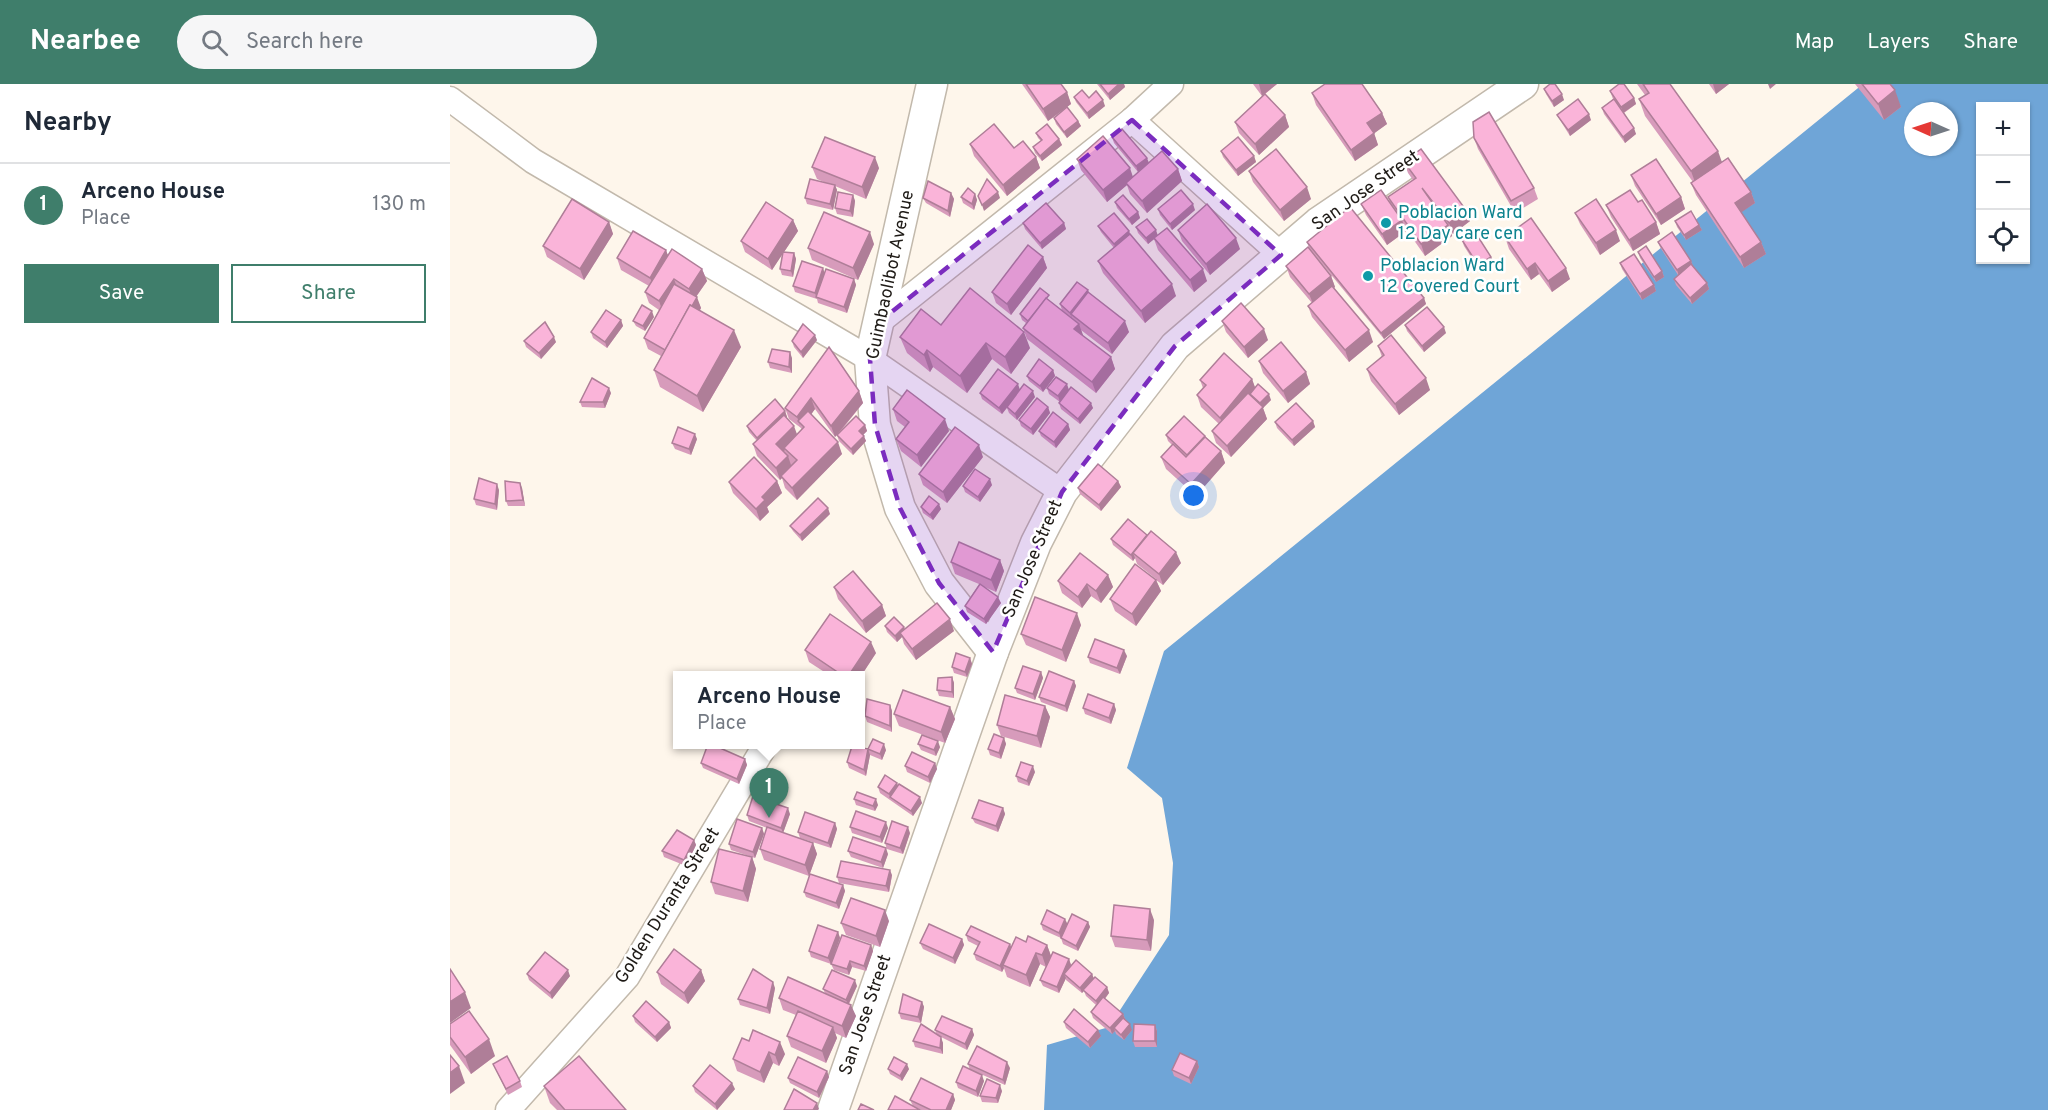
<!DOCTYPE html>
<html lang="en">
<head>
<meta charset="utf-8">
<style>
	body { margin:0; font-family:Overpass,sans-serif; background:#f6f6f7; color:#1f2937 }
	.controls { position:absolute; right:18px; top:18px; display:grid; overflow:hidden; border-radius:0px; box-shadow:0 2px 4px #0004 }
	.controls button { width:54px; height:54px; display:grid; place-items:center; padding:0; border:0; border-bottom:2px solid #e0e1e3; background:#fff; color:#1f2937; font:30px sans-serif }
	.compass { position:absolute; left:1454px; top:18px; width:54px; height:54px; border-radius:50%; background:#fff; box-shadow:0 2px 4px #0004; rotate:273deg }
	.you { position:absolute; left:744px; top:412px; width:21px; height:21px; margin:-15px; border:4px solid #fff; border-radius:50%; background:#1a73e8; box-shadow:0 0 0 9px #1a73e833 }
	.badge { display:grid; place-items:center; width:39px; height:39px; border-radius:50%; background:#3f7e6b; color:#fff; font-size:20px; font-weight:700 }
	.pin { position:absolute; translate:-50% -50px; filter:drop-shadow(0 2px 3px #0008) }
	.pin::after { content:''; position:absolute; top:32px; width:21px; height:18px; background:inherit; clip-path:polygon(0 0,100% 0,50% 100%) }
	.popup { position:absolute; left:223px; top:587px; width:192px; height:78px; box-sizing:border-box; display:grid; place-content:center; border-radius:0px; background:#fff; filter:drop-shadow(0 2px 4px #0005); font-size:20px; white-space:nowrap; color:#747a83 }
	.popup b { font-size:22px; color:#1f2937 }
	.popup::after { content:''; position:absolute; left:50%; top:100%; margin-left:-12px; border:12px solid transparent; border-top-color:#fff }
	.list { margin:0; padding:0; list-style:none }
	h2 { display:flex; justify-content:space-between; align-items:center; height:78px; margin:0; padding:0 24px; font-size:26px }
	h2 small { font-size:20px; font-weight:400; color:#747a83 }
	.list li { display:grid; grid-template-columns:39px 1fr auto; gap:18px; align-items:center; box-sizing:border-box; height:84px; padding:0 24px; border-top:2px solid #e0e1e3 }
	.list b { display:block; font-size:22px; white-space:nowrap }
	.list p { margin:0; font-size:20px; white-space:nowrap; color:#747a83 }
	.list em { font-size:20px; font-style:normal; color:#747a83 }
	.actions { display:flex; gap:12px; padding:18px 24px }
	.actions a { flex:1; padding:14px 0; border:2px solid #3f7e6b; border-radius:0px; text-align:center; font-size:21px; color:#3f7e6b }
	.actions .main { background:#3f7e6b; color:#fff }
	.icon { flex:none; width:33px; height:33px; fill:none; stroke:currentColor; stroke-width:2; stroke-linecap:round; stroke-linejoin:round }
	.map { position:relative; flex:none; width:1598px; height:1026px; overflow:hidden }
	header { display:flex; align-items:center; gap:36px; box-sizing:border-box; height:84px; padding:0 30px; background:#3f7e6b; color:#fff }
	header strong { font-size:28px }
	nav { display:flex; gap:33px; margin-inline-start:auto; font-size:21px }
	.search { width:420px; height:54px; background:#f6f6f7; display:flex; align-items:center; gap:15px; box-sizing:border-box; padding:0 21px; border-radius:33px; color:#747a83; font-size:22px }
	main { display:flex }
	aside { flex:1; background:#fff }
	.map>svg:first-child { display:block }
</style>
</head>
<body>
<header>
<strong>Nearbee</strong>
<div class="search"><svg class="icon" aria-label="search" viewBox="0 0 24 24"><circle cx="10" cy="10" r="6"/><path d="M15 15l6 6"/></svg>Search here</div>
<nav><a>Map</a><a>Layers</a><a>Share</a></nav>
</header>
<main>
<aside>
<h2>Nearby<small></small></h2>
<ul class="list">
<li><span class="badge">1</span><div><b>Arceno House</b><p>Place</p></div><em>130 m</em></li>
</ul>
<div class="actions"><a class="main">Save</a><a>Share</a></div>
</aside>
<div class="map">
<svg width="1598" height="1026" viewBox="0 0 1598 1026">
	<rect width="100%" height="100%" fill="#fef6eb"/>
	<path fill="#6fa5d7" fill-rule="evenodd" d="M1413 0H1598V1026H594L597 961 659 943 719 851 723 779 712 714 677 684 714 567ZM1530 22H1576V176H1530ZM1463 27H1499V63H1463Z"/>
	<g fill="none" stroke-linecap="round" stroke-linejoin="round">
		<g stroke="#c2b9ac" stroke-width="27">
			<g id="minor">
				<polyline points="0,15 83,77 420,275 612,408"/>
				<polyline points="682,36 831,171"/>
				<polyline points="429,238 682,36 721,0"/>
				<polyline points="58,1026 177,893 316,660"/>
			</g>
		</g>
		<g stroke="#c2b9ac" stroke-width="33">
			<g id="tertiary">
				<polyline points="482,0 420,275 425,341 450,424 489,499 543,568"/>
				<polyline points="383,1026 543,568 586,459 612,408 725,262 868,139 1073,0"/>
			</g>
		</g>
		<use href="#minor" stroke="#fff" stroke-width="24"/>
		<use href="#tertiary" stroke="#fff" stroke-width="30"/>
	</g>
	<g fill="#d79bbb">
		<polygon points="572,0 611,0 617,8 621,20 598,37"/>
		<polygon points="647,0 674,0 675,3 660,16"/>
		<polygon points="803,0 827,0 815,10 835,31 839,43 809,71 789,49 785,38 812,12"/>
		<polygon points="1187,0 1220,0 1272,78 1301,108 1305,119 1291,128 1311,158 1316,170 1294,184 1246,111 1241,99 1243,98 1195,32 1189,15 1195,11"/>
		<polygon points="1259,0 1279,0 1266,10"/>
		<polygon points="1405,0 1440,0 1451,23 1434,36"/>
		<polygon points="1094,5 1114,16 1104,23 1096,10"/>
		<polygon points="1160,7 1184,14 1186,20 1174,29 1186,50 1175,59 1154,30 1152,24 1163,15"/>
		<polygon points="862,9 932,29 937,40 924,49 928,61 905,77 866,21"/>
		<polygon points="624,13 639,14 655,22 639,35 626,18"/>
		<polygon points="1107,31 1141,36 1120,52 1110,36"/>
		<polygon points="604,34 628,37 631,42 617,54 606,40"/>
		<polygon points="586,49 609,55 612,61 592,77 585,69 583,63 591,57 588,54"/>
		<polygon points="662,53 699,79 728,85 732,97 697,129 680,110 677,101 657,118 631,86 627,75 683,93 688,88 664,59"/>
		<polygon points="1024,54 1084,104 1088,115 1065,129 1028,65"/>
		<polygon points="520,60 564,64 586,73 590,84 557,112 524,72"/>
		<polygon points="771,67 804,72 806,78 788,92 773,73"/>
		<polygon points="954,78 1020,137 1003,150 1000,146 1002,152 975,172 954,142 956,147 937,161 916,131 911,120 940,119 938,113 963,96 958,89"/>
		<polygon points="362,83 429,84 416,115 385,102 387,106 383,126 357,120 355,114 376,99 367,95"/>
		<polygon points="799,87 861,115 834,137 803,98"/>
		<polygon points="1181,91 1231,113 1235,125 1211,141 1185,102"/>
		<polygon points="501,109 504,115 500,133 476,119 473,114"/>
		<polygon points="525,110 527,116 524,126 513,119 511,113"/>
		<polygon points="403,111 405,117 403,133 387,130 385,124"/>
		<polygon points="665,118 688,128 690,134 682,141 667,124"/>
		<polygon points="1188,118 1206,138 1210,150 1183,167 1161,133 1156,121"/>
		<polygon points="708,125 745,126 722,146 710,131"/>
		<polygon points="1125,129 1170,157 1150,171 1130,140"/>
		<polygon points="343,136 348,147 334,168 344,169 346,175 343,193 332,191 330,185 332,170 322,186 295,168 291,157"/>
		<polygon points="1225,137 1249,141 1252,146 1236,156 1227,143"/>
		<polygon points="159,138 163,150 134,196 97,173 93,162"/>
		<polygon points="573,139 614,139 616,145 592,165 575,145"/>
		<polygon points="648,142 679,147 680,150 726,212 695,239 653,189 648,177 664,164 651,148"/>
		<polygon points="686,143 708,152 757,197 744,208 708,166 704,155 698,160 688,149"/>
		<polygon points="728,146 790,165 760,191 732,157"/>
		<polygon points="1055,153 1120,195 1102,208 1089,190 1081,196 1059,165"/>
		<polygon points="1012,156 1041,173 1043,178 1030,187 1014,162"/>
		<polygon points="857,158 974,214 976,220 934,255 859,164"/>
		<polygon points="1208,158 1241,177 1243,182 1257,199 1259,205 1242,220 1226,201 1224,195 1228,191 1210,163"/>
		<polygon points="424,160 408,196 362,176 358,164"/>
		<polygon points="216,166 218,172 252,185 257,197 246,213 251,224 250,226 291,263 253,328 210,303 204,286 211,272 198,265 194,254 209,226 199,219 195,208 199,202 171,186 167,174"/>
		<polygon points="1188,168 1212,187 1214,193 1206,198 1190,174"/>
		<polygon points="593,173 597,184 561,231 546,219 542,208"/>
		<polygon points="1170,179 1204,201 1206,207 1192,216 1172,185"/>
		<polygon points="836,182 881,192 885,203 884,204 923,258 899,278 862,233 858,222 862,219 840,193"/>
		<polygon points="375,188 404,195 406,201 397,229 368,219 367,215 345,208 343,202"/>
		<polygon points="639,209 679,248 662,270 631,246 633,252 661,273 665,285 646,309 577,255 573,244 576,239 572,236 570,230 601,217 600,217 612,226 610,220"/>
		<polygon points="204,233 195,247 186,242 183,237"/>
		<polygon points="171,236 173,242 157,264 143,254 141,248"/>
		<polygon points="772,237 818,256 798,274 776,248"/>
		<polygon points="491,241 580,264 561,290 542,275 517,309 483,283 480,288 457,269 450,253"/>
		<polygon points="955,241 996,249 974,268 957,247"/>
		<polygon points="367,256 353,274 344,263 342,257"/>
		<polygon points="74,257 106,258 91,275 76,263"/>
		<polygon points="928,262 980,306 949,331 921,297 917,285 932,273"/>
		<polygon points="379,263 409,307 413,319 390,348 415,341 417,347 413,351 416,357 403,371 389,357 387,351 385,353 365,325 361,330 392,370 347,416 335,404 332,394 330,396 307,372 303,360 307,357 299,348 297,342 335,327 337,333 336,334 347,351 352,346 351,344 339,335 335,324"/>
		<polygon points="342,274 342,289 320,284 318,278"/>
		<polygon points="809,277 856,288 860,300 838,319 813,289"/>
		<polygon points="603,286 605,292 593,308 579,297 577,292"/>
		<polygon points="802,295 805,304 821,316 813,324 817,335 781,373 766,359 762,347 769,340 751,323 747,311 753,304 750,296"/>
		<polygon points="597,304 619,306 643,324 630,340 611,325 609,319 610,318 599,310"/>
		<polygon points="570,305 585,313 567,336 559,329 557,324 552,330 532,315 530,309"/>
		<polygon points="161,309 155,324 132,323 130,318"/>
		<polygon points="598,323 600,329 583,351 571,342 569,336"/>
		<polygon points="443,325 499,347 471,383 451,367 446,355 455,343 447,337"/>
		<polygon points="863,337 865,343 844,362 827,344 825,338"/>
		<polygon points="618,340 620,346 606,364 591,352 589,347"/>
		<polygon points="716,351 755,352 771,367 775,379 746,412 716,385 711,373 722,361 718,357"/>
		<polygon points="247,355 241,371 225,365 222,359"/>
		<polygon points="533,373 497,419 473,401 469,390"/>
		<polygon points="327,397 332,409 317,423 319,428 310,437 283,409 279,398"/>
		<polygon points="668,397 671,403 651,427 630,410 628,404"/>
		<polygon points="542,401 530,418 515,408 513,402"/>
		<polygon points="72,404 75,422 58,422 56,417"/>
		<polygon points="49,406 47,426 26,421 24,415"/>
		<polygon points="471,423 491,425 483,436 473,429"/>
		<polygon points="380,430 352,457 343,447 340,442"/>
		<polygon points="661,455 731,479 713,501 706,496 711,507 686,542 665,527 660,515 706,495 687,480 685,474 683,477 663,461"/>
		<polygon points="550,476 554,487 546,508 532,502 551,519 536,540 517,528 515,522 529,500 505,490 501,478"/>
		<polygon points="658,491 663,503 651,519 641,512 632,524 612,509 608,497"/>
		<polygon points="384,503 432,521 436,532 416,549 388,515"/>
		<polygon points="631,541 616,578 576,561 571,550"/>
		<polygon points="435,542 455,545 504,547 466,576 454,560 452,553 447,558 437,548"/>
		<polygon points="355,566 426,569 411,592 379,591 359,578"/>
		<polygon points="677,572 670,590 640,579 638,573"/>
		<polygon points="520,574 522,580 517,593 504,589 502,583"/>
		<polygon points="591,588 593,594 585,616 567,609 565,604"/>
		<polygon points="502,593 504,599 504,614 489,612 487,606"/>
		<polygon points="624,597 626,602 617,628 591,618 589,613"/>
		<polygon points="664,620 666,626 661,640 635,630 633,624"/>
		<polygon points="440,621 442,627 442,648 417,638 415,632"/>
		<polygon points="595,622 600,633 591,664 551,652 547,641"/>
		<polygon points="500,623 505,635 495,659 449,642 444,630"/>
		<polygon points="554,654 556,660 551,675 540,671 538,665"/>
		<polygon points="468,660 490,663 486,672 471,666"/>
		<polygon points="418,665 436,666 432,676 420,671 416,692 399,684 397,678"/>
		<polygon points="295,675 297,681 289,700 253,684 251,679"/>
		<polygon points="485,679 487,685 480,699 457,688 455,682"/>
		<polygon points="585,688 579,702 568,698 566,692"/>
		<polygon points="447,699 448,702 472,719 463,732 430,709 428,703"/>
		<polygon points="404,715 428,721 425,727 406,721"/>
		<polygon points="553,724 555,730 548,748 525,739 522,734"/>
		<polygon points="340,730 333,749 363,759 367,770 359,792 314,776 310,765 317,744 299,737 297,731"/>
		<polygon points="385,739 387,745 381,764 350,754 348,748"/>
		<polygon points="400,743 438,744 432,759 402,749"/>
		<polygon points="312,744 314,750 305,774 281,766 279,760"/>
		<polygon points="460,749 453,770 437,765 435,759"/>
		<polygon points="244,756 246,761 236,782 214,773 212,767"/>
		<polygon points="398,767 438,770 433,784 401,773"/>
		<polygon points="302,773 306,785 298,818 265,810 261,798"/>
		<polygon points="442,791 439,808 389,799 387,793"/>
		<polygon points="393,801 395,807 389,825 356,813 354,808"/>
		<polygon points="704,836 701,867 665,863 661,852"/>
		<polygon points="439,837 430,863 396,851 391,839"/>
		<polygon points="638,838 640,843 628,867 613,860 611,854 593,846 591,840 617,840"/>
		<polygon points="388,848 390,854 381,880 361,873 359,867"/>
		<polygon points="516,851 560,860 561,863 576,858 597,861 601,872 619,875 621,881 642,890 644,895 657,903 659,909 655,915 673,930 675,935 682,946 674,956 666,950 665,947 662,950 643,934 641,928 646,921 636,912 634,907 632,909 616,896 616,894 609,909 593,902 590,896 596,883 590,880 580,903 557,893 554,884 552,888 526,876 524,870 528,862 518,857"/>
		<polygon points="512,855 514,861 505,880 473,865 470,859"/>
		<polygon points="421,861 423,867 416,887 402,883 399,891 384,886 381,880"/>
		<polygon points="251,886 255,897 238,920 211,900 207,888"/>
		<polygon points="77,890 120,892 102,915 79,896"/>
		<polygon points="407,902 399,920 406,932 396,954 385,949 387,954 376,979 341,963 337,952 346,931 333,926 329,914 375,909 373,905"/>
		<polygon points="325,904 320,930 290,921 288,915"/>
		<polygon points="472,918 474,923 471,939 451,935 449,929"/>
		<polygon points="183,932 219,938 221,944 207,958 185,938"/>
		<polygon points="614,938 651,952 640,964 616,944"/>
		<polygon points="0,940 45,972 21,990 0,961"/>
		<polygon points="705,941 707,947 707,963 685,963 683,957"/>
		<polygon points="522,945 524,951 517,966 489,952 493,959 493,970 465,963 463,957 487,951 485,946"/>
		<polygon points="292,954 335,970 329,982 323,979 314,999 287,987 283,975"/>
		<polygon points="747,977 749,983 741,1000 724,992 722,986"/>
		<polygon points="43,980 70,997 72,1003 58,1011"/>
		<polygon points="518,980 560,984 555,1001 524,987 534,997 528,1013 508,1004 506,998 520,986"/>
		<polygon points="438,985 459,985 452,997 440,990"/>
		<polygon points="377,987 379,993 369,1014 340,999 338,994"/>
		<polygon points="94,1002 176,1026 107,1026 100,1019"/>
		<polygon points="243,1002 285,1005 267,1026 245,1008"/>
		<polygon points="552,1007 548,1019 532,1018 530,1012"/>
		<polygon points="503,1010 505,1016 501,1026 471,1026 463,1022 460,1016"/>
	</g>
	<g fill="#af7e98">
		<polygon points="669,0 674,0 675,3 660,16 658,10"/>
		<polygon points="809,0 827,0 812,12"/>
		<polygon points="1263,0 1279,0 1266,10"/>
		<polygon points="1318,0 1326,0 1320,5"/>
		<polygon points="1445,6 1451,23 1434,36 1428,20"/>
		<polygon points="617,8 621,20 598,37 593,25"/>
		<polygon points="1112,10 1114,16 1104,23 1102,17"/>
		<polygon points="1184,14 1186,20 1173,29 1171,23"/>
		<polygon points="653,16 655,22 639,35 637,29"/>
		<polygon points="932,29 937,40 922,51 917,39"/>
		<polygon points="1139,30 1141,36 1120,52 1118,46"/>
		<polygon points="835,31 839,43 809,71 805,60"/>
		<polygon points="628,37 631,42 617,54 614,48"/>
		<polygon points="1184,44 1186,50 1175,59 1173,53"/>
		<polygon points="924,49 928,61 905,77 901,66"/>
		<polygon points="609,55 612,61 592,77 590,72"/>
		<polygon points="1268,67 1274,84 1247,104 1241,87"/>
		<polygon points="804,72 806,78 788,92 786,86"/>
		<polygon points="425,73 429,84 416,115 412,103"/>
		<polygon points="586,73 590,84 557,112 553,101"/>
		<polygon points="697,74 699,79 688,88 686,82"/>
		<polygon points="680,84 684,96 676,99 677,101 657,118 653,106"/>
		<polygon points="728,85 732,97 697,129 692,117"/>
		<polygon points="385,101 387,106 383,126 380,120"/>
		<polygon points="857,103 861,115 834,137 830,126"/>
		<polygon points="548,108 550,114 534,127 532,121"/>
		<polygon points="1301,108 1305,119 1289,130 1285,119"/>
		<polygon points="501,109 504,115 500,133 498,127"/>
		<polygon points="525,110 527,116 524,126 522,120"/>
		<polygon points="403,111 405,117 403,133 400,127"/>
		<polygon points="1231,113 1235,125 1211,141 1206,130"/>
		<polygon points="743,120 745,126 722,146 720,140"/>
		<polygon points="1016,126 1020,137 1003,150 999,139"/>
		<polygon points="688,128 690,134 682,141 679,135"/>
		<polygon points="343,136 348,147 322,186 318,175"/>
		<polygon points="952,136 956,147 937,161 932,150"/>
		<polygon points="159,138 163,150 134,196 130,185"/>
		<polygon points="1206,138 1210,150 1183,167 1179,156"/>
		<polygon points="614,139 616,145 592,165 590,159"/>
		<polygon points="998,141 1002,152 975,172 971,160"/>
		<polygon points="1249,141 1252,146 1236,156 1234,151"/>
		<polygon points="706,146 708,152 698,160 696,154"/>
		<polygon points="1166,146 1170,157 1150,171 1146,159"/>
		<polygon points="679,147 681,153 666,166 664,160"/>
		<polygon points="420,148 424,160 408,196 403,184"/>
		<polygon points="786,154 790,165 760,191 756,180"/>
		<polygon points="1311,158 1316,170 1294,184 1290,173"/>
		<polygon points="216,166 220,178 205,205 200,194"/>
		<polygon points="344,169 346,175 343,193 341,187"/>
		<polygon points="593,173 597,184 561,231 557,220"/>
		<polygon points="1041,173 1043,178 1030,187 1028,181"/>
		<polygon points="1241,177 1243,182 1229,192 1227,186"/>
		<polygon points="1085,179 1089,190 1081,196 1077,185"/>
		<polygon points="373,184 375,190 367,215 365,209"/>
		<polygon points="1116,184 1120,195 1102,208 1098,197"/>
		<polygon points="252,185 257,197 243,217 239,205"/>
		<polygon points="753,185 757,197 744,208 740,196"/>
		<polygon points="1212,187 1214,193 1206,198 1204,193"/>
		<polygon points="881,192 885,203 864,222 859,210"/>
		<polygon points="224,195 228,206 213,228 209,217"/>
		<polygon points="404,195 406,201 397,229 394,223"/>
		<polygon points="1257,199 1259,205 1242,220 1240,214"/>
		<polygon points="722,200 726,212 695,239 691,227"/>
		<polygon points="1204,201 1206,207 1192,216 1190,210"/>
		<polygon points="638,206 640,212 621,230 622,235 620,229"/>
		<polygon points="247,213 251,224 221,278 217,266"/>
		<polygon points="974,214 976,220 934,255 931,249"/>
		<polygon points="202,227 204,233 195,247 193,242"/>
		<polygon points="171,236 173,242 157,264 155,258"/>
		<polygon points="675,237 679,248 662,270 658,259"/>
		<polygon points="629,240 633,251 629,257 624,245"/>
		<polygon points="994,243 996,249 974,268 972,262"/>
		<polygon points="814,245 818,256 798,274 794,263"/>
		<polygon points="284,246 291,263 253,328 247,312"/>
		<polygon points="919,246 923,258 899,278 895,266"/>
		<polygon points="574,248 580,264 561,290 555,273"/>
		<polygon points="365,251 367,256 353,274 351,268"/>
		<polygon points="104,253 106,258 91,275 89,269"/>
		<polygon points="536,259 542,275 517,309 510,292"/>
		<polygon points="477,266 483,283 480,288 474,271"/>
		<polygon points="340,268 342,274 342,289 339,283"/>
		<polygon points="661,273 665,285 646,309 642,298"/>
		<polygon points="603,286 605,292 593,308 590,302"/>
		<polygon points="856,288 860,300 838,319 833,307"/>
		<polygon points="976,294 980,306 949,331 945,320"/>
		<polygon points="802,295 806,306 775,345 770,334"/>
		<polygon points="568,300 570,306 552,330 549,324"/>
		<polygon points="617,300 619,306 610,318 608,312"/>
		<polygon points="159,304 161,309 155,324 153,318"/>
		<polygon points="409,307 413,319 385,353 381,342"/>
		<polygon points="583,307 585,313 567,336 565,330"/>
		<polygon points="819,310 821,316 813,324 817,335 781,373 777,362 812,324 810,319"/>
		<polygon points="361,314 365,325 353,342 348,337 351,344 347,333"/>
		<polygon points="641,319 643,324 630,340 628,335"/>
		<polygon points="598,323 600,329 583,351 581,345"/>
		<polygon points="335,327 337,333 309,360 307,354"/>
		<polygon points="495,335 499,347 471,383 467,371"/>
		<polygon points="863,337 865,343 844,362 842,356"/>
		<polygon points="618,340 620,346 606,364 604,358"/>
		<polygon points="415,341 417,347 411,353 409,347"/>
		<polygon points="344,342 348,353 334,364 335,366 330,371 326,360"/>
		<polygon points="245,350 247,355 241,371 239,365"/>
		<polygon points="414,352 416,357 403,371 401,365"/>
		<polygon points="388,358 392,370 347,416 342,404"/>
		<polygon points="529,361 533,373 497,419 493,408"/>
		<polygon points="771,367 775,379 746,412 741,400"/>
		<polygon points="338,372 342,384 331,392 332,394 330,396 326,384"/>
		<polygon points="540,395 542,401 530,418 528,413"/>
		<polygon points="327,397 332,409 317,423 319,428 310,437 306,425 312,413"/>
		<polygon points="668,397 671,403 651,427 649,421"/>
		<polygon points="70,399 72,404 75,422 73,416"/>
		<polygon points="47,400 49,406 47,426 45,420"/>
		<polygon points="489,420 491,425 483,436 480,431"/>
		<polygon points="378,424 380,430 352,457 350,451"/>
		<polygon points="726,468 731,479 713,501 709,490"/>
		<polygon points="683,469 685,474 683,477 681,471"/>
		<polygon points="550,476 554,487 546,508 541,496"/>
		<polygon points="658,491 663,503 651,519 646,507"/>
		<polygon points="706,496 711,507 686,542 682,530"/>
		<polygon points="637,500 641,512 632,524 628,513"/>
		<polygon points="548,513 551,519 536,540 534,535"/>
		<polygon points="432,521 436,532 416,549 412,537"/>
		<polygon points="627,529 631,541 616,578 612,566"/>
		<polygon points="500,535 504,547 466,576 462,565"/>
		<polygon points="454,543 456,549 450,549 452,553 447,558 445,552"/>
		<polygon points="421,558 426,569 411,592 399,591"/>
		<polygon points="674,566 677,572 670,590 667,584"/>
		<polygon points="520,574 522,580 517,593 515,588"/>
		<polygon points="591,588 593,594 585,616 583,610"/>
		<polygon points="502,593 504,599 504,614 502,608"/>
		<polygon points="624,597 626,602 617,628 615,622"/>
		<polygon points="664,620 666,626 661,640 659,634"/>
		<polygon points="440,621 442,627 442,648 440,642"/>
		<polygon points="595,622 600,633 591,664 587,652"/>
		<polygon points="500,623 505,635 495,659 491,648"/>
		<polygon points="554,654 556,660 551,675 549,669"/>
		<polygon points="488,657 490,663 486,672 484,666"/>
		<polygon points="434,660 436,666 432,676 430,670"/>
		<polygon points="418,665 420,671 416,692 414,686"/>
		<polygon points="295,675 297,681 289,700 287,695"/>
		<polygon points="485,679 487,685 480,699 478,693"/>
		<polygon points="583,682 585,688 579,702 577,697"/>
		<polygon points="447,699 449,705 440,713 439,710"/>
		<polygon points="470,713 472,719 463,732 461,727"/>
		<polygon points="426,715 428,721 425,727 423,722"/>
		<polygon points="338,724 340,730 333,749 331,744"/>
		<polygon points="553,724 555,730 548,748 546,742"/>
		<polygon points="436,738 438,744 432,759 430,753"/>
		<polygon points="385,739 387,745 381,764 378,759"/>
		<polygon points="458,743 460,749 453,770 450,764"/>
		<polygon points="312,744 314,750 305,774 303,768"/>
		<polygon points="244,756 246,761 236,782 234,776"/>
		<polygon points="363,759 367,770 359,792 355,781"/>
		<polygon points="436,764 438,770 433,784 431,778"/>
		<polygon points="302,773 306,785 298,818 293,807"/>
		<polygon points="440,786 442,791 439,808 436,802"/>
		<polygon points="393,801 395,807 389,825 386,819"/>
		<polygon points="700,825 704,836 701,867 697,856"/>
		<polygon points="435,826 439,837 430,863 426,852"/>
		<polygon points="615,835 618,841 611,855 609,849"/>
		<polygon points="638,838 640,843 628,867 626,862"/>
		<polygon points="388,848 390,854 381,880 378,874"/>
		<polygon points="512,855 514,861 505,880 503,874"/>
		<polygon points="560,860 562,866 553,881 554,884 552,888 550,882"/>
		<polygon points="421,861 423,867 416,887 414,882"/>
		<polygon points="597,861 601,872 596,883 592,871"/>
		<polygon points="586,869 590,880 580,903 576,891"/>
		<polygon points="619,875 621,881 614,890 616,894 609,909 607,903"/>
		<polygon points="400,877 402,883 399,891 397,885"/>
		<polygon points="118,886 120,892 102,915 100,909"/>
		<polygon points="251,886 255,897 238,920 234,909"/>
		<polygon points="642,890 644,895 632,909 630,904"/>
		<polygon points="405,896 407,902 398,921 396,916"/>
		<polygon points="323,898 325,904 320,930 317,924"/>
		<polygon points="657,903 659,909 648,923 646,917"/>
		<polygon points="15,908 21,924 0,939 0,918"/>
		<polygon points="472,918 474,923 471,939 468,933"/>
		<polygon points="401,921 406,932 396,954 392,942"/>
		<polygon points="673,930 675,935 664,944 665,947 662,950 660,944"/>
		<polygon points="219,938 221,944 207,958 205,953"/>
		<polygon points="680,940 682,946 674,956 671,951"/>
		<polygon points="705,941 707,947 707,963 705,957"/>
		<polygon points="383,943 387,954 376,979 372,967"/>
		<polygon points="522,945 524,951 517,966 515,960"/>
		<polygon points="648,946 651,952 640,964 638,958"/>
		<polygon points="491,953 493,959 493,970 490,964"/>
		<polygon points="39,955 45,972 21,990 15,973"/>
		<polygon points="330,958 335,970 329,982 325,971"/>
		<polygon points="319,968 323,979 314,999 310,988"/>
		<polygon points="747,977 749,983 741,1000 739,994"/>
		<polygon points="557,978 560,984 555,1001 553,996"/>
		<polygon points="457,980 459,985 452,997 450,992"/>
		<polygon points="9,982 15,999 0,1010 0,989"/>
		<polygon points="377,987 379,993 369,1014 367,1008"/>
		<polygon points="532,991 534,997 528,1013 526,1007"/>
		<polygon points="282,999 285,1005 267,1026 265,1020"/>
		<polygon points="550,1001 552,1007 548,1019 546,1014"/>
		<polygon points="503,1010 505,1016 501,1026 496,1026"/>
		<polygon points="367,1019 369,1025 368,1026 363,1026"/>
	</g>
	<g fill="#fab4d9" stroke="#af7e98" stroke-width="1.5">
		<polygon points="576,0 611,0 617,8 593,25"/>
		<polygon points="650,0 669,0 658,10"/>
		<polygon points="875,0 912,0 932,29 917,39 924,49 901,66 862,9"/>
		<polygon points="1100,0 1105,0 1112,10 1102,17 1094,5"/>
		<polygon points="1169,0 1174,0 1184,14 1171,23 1160,7"/>
		<polygon points="1193,0 1220,0 1268,67 1241,87 1189,15 1199,9"/>
		<polygon points="1412,0 1440,0 1445,6 1428,20"/>
		<polygon points="632,6 639,14 646,7 653,16 637,29 624,13"/>
		<polygon points="815,10 835,31 805,60 785,38"/>
		<polygon points="1128,15 1139,30 1118,46 1107,31"/>
		<polygon points="1164,15 1184,44 1173,53 1152,24"/>
		<polygon points="617,23 628,37 614,48 604,34"/>
		<polygon points="1039,28 1084,104 1061,117 1024,54 1023,38"/>
		<polygon points="544,40 564,64 573,57 586,73 553,101 520,60"/>
		<polygon points="597,40 609,55 590,72 583,63 592,56 586,49"/>
		<polygon points="672,45 697,74 686,82 662,53"/>
		<polygon points="653,52 680,84 653,106 627,75"/>
		<polygon points="375,53 425,73 412,103 362,83"/>
		<polygon points="788,53 804,72 786,86 771,67"/>
		<polygon points="826,65 857,103 830,126 799,87"/>
		<polygon points="971,65 1016,126 999,139 972,104 998,141 971,160 938,113 966,94 954,78"/>
		<polygon points="712,67 728,85 692,117 676,99"/>
		<polygon points="1278,74 1301,108 1285,119 1311,158 1290,173 1241,99"/>
		<polygon points="1206,75 1231,113 1206,130 1181,91"/>
		<polygon points="360,95 385,101 380,120 355,114"/>
		<polygon points="537,95 548,108 532,121 528,112"/>
		<polygon points="478,97 501,109 498,127 473,114"/>
		<polygon points="518,104 525,110 522,120 511,113"/>
		<polygon points="731,106 743,120 720,140 708,125"/>
		<polygon points="931,106 952,136 932,150 911,120"/>
		<polygon points="1180,106 1188,118 1192,116 1206,138 1179,156 1156,121"/>
		<polygon points="388,108 403,111 400,127 385,124"/>
		<polygon points="673,111 688,128 679,135 665,118"/>
		<polygon points="122,115 159,138 130,185 93,162"/>
		<polygon points="1146,115 1166,146 1146,159 1125,129"/>
		<polygon points="316,118 343,136 318,175 291,157"/>
		<polygon points="596,119 614,139 590,159 573,139"/>
		<polygon points="757,120 786,154 756,180 728,146"/>
		<polygon points="900,123 974,214 931,249 857,158"/>
		<polygon points="1241,127 1249,141 1234,151 1225,137"/>
		<polygon points="374,128 420,148 403,184 358,164"/>
		<polygon points="664,129 679,147 664,160 648,142"/>
		<polygon points="1081,134 1116,184 1098,197 1085,179 1077,185 1055,153"/>
		<polygon points="697,135 706,146 696,154 686,143"/>
		<polygon points="717,144 753,185 740,196 704,154"/>
		<polygon points="183,147 216,166 200,194 167,174"/>
		<polygon points="1025,148 1041,173 1028,181 1012,156"/>
		<polygon points="1222,148 1241,177 1227,186 1208,158"/>
		<polygon points="680,150 722,200 691,227 648,177"/>
		<polygon points="578,161 593,173 557,220 542,208"/>
		<polygon points="1196,162 1212,187 1204,193 1188,168"/>
		<polygon points="858,163 881,192 859,210 836,182"/>
		<polygon points="222,165 252,185 239,205 224,195 209,217 195,208"/>
		<polygon points="333,168 344,169 341,187 330,185"/>
		<polygon points="1184,170 1204,201 1190,210 1170,179"/>
		<polygon points="352,177 373,184 365,209 343,202"/>
		<polygon points="1241,180 1257,199 1240,214 1224,195"/>
		<polygon points="376,185 404,195 394,223 366,213"/>
		<polygon points="627,198 638,206 620,229 610,220"/>
		<polygon points="224,200 247,213 242,222 240,221 215,266 194,254"/>
		<polygon points="882,202 919,246 895,266 858,222"/>
		<polygon points="520,204 574,248 555,273 536,259 510,292 477,266 474,271 450,253 471,225 491,241"/>
		<polygon points="590,204 599,211 578,237 570,230"/>
		<polygon points="638,208 675,237 658,259 621,230"/>
		<polygon points="596,214 629,240 624,245 661,273 642,298 573,244"/>
		<polygon points="791,219 814,245 794,263 772,237"/>
		<polygon points="192,221 202,227 193,242 183,237"/>
		<polygon points="240,221 284,246 247,312 204,286"/>
		<polygon points="977,223 994,243 972,262 955,241"/>
		<polygon points="156,226 171,236 155,258 141,248"/>
		<polygon points="95,238 104,253 89,269 74,257"/>
		<polygon points="353,240 365,251 351,268 342,257"/>
		<polygon points="941,251 976,294 945,320 917,285 934,271 928,262"/>
		<polygon points="831,258 856,288 833,307 809,277"/>
		<polygon points="379,263 409,307 381,342 361,314 347,333 335,324"/>
		<polygon points="322,265 340,268 339,283 318,278"/>
		<polygon points="774,269 802,295 770,334 747,311 756,301 750,296"/>
		<polygon points="589,275 603,286 590,302 577,292"/>
		<polygon points="548,285 568,300 549,324 530,309"/>
		<polygon points="606,293 617,300 608,312 597,304"/>
		<polygon points="142,294 159,304 153,318 130,318"/>
		<polygon points="574,300 583,307 565,330 557,323"/>
		<polygon points="808,300 819,310 810,319 800,310"/>
		<polygon points="621,303 641,319 628,335 609,319"/>
		<polygon points="457,306 495,335 467,371 446,355 459,338 443,325"/>
		<polygon points="798,309 813,323 777,362 762,347"/>
		<polygon points="587,314 598,323 581,345 569,336"/>
		<polygon points="325,315 335,327 307,354 297,342"/>
		<polygon points="846,319 863,337 842,356 825,338"/>
		<polygon points="358,327 388,358 342,404 331,392 347,376 334,364 354,343 348,337"/>
		<polygon points="603,328 618,340 604,358 589,347"/>
		<polygon points="334,331 344,342 326,360 338,372 326,384 303,360"/>
		<polygon points="406,332 415,341 409,347 414,352 401,365 387,351"/>
		<polygon points="734,332 755,352 737,371 716,351"/>
		<polygon points="228,343 245,350 239,365 222,359"/>
		<polygon points="505,343 529,361 493,408 469,390"/>
		<polygon points="755,353 771,367 741,400 711,373 723,360 736,373"/>
		<polygon points="304,373 327,397 312,413 315,416 306,425 279,398"/>
		<polygon points="648,380 668,397 649,421 628,404"/>
		<polygon points="525,385 540,395 528,413 513,402"/>
		<polygon points="29,394 47,400 45,420 24,415"/>
		<polygon points="55,397 70,399 73,416 56,417"/>
		<polygon points="479,412 489,420 480,431 471,423"/>
		<polygon points="368,414 378,424 350,451 340,442"/>
		<polygon points="678,435 697,451 681,471 661,455"/>
		<polygon points="701,447 726,468 709,490 683,469"/>
		<polygon points="509,458 550,476 541,496 501,478"/>
		<polygon points="630,469 658,491 646,507 637,500 628,513 608,497"/>
		<polygon points="685,480 706,496 682,530 660,515"/>
		<polygon points="403,487 432,521 412,537 384,503"/>
		<polygon points="530,500 548,513 534,535 515,522"/>
		<polygon points="585,513 627,529 612,566 571,550"/>
		<polygon points="487,519 500,535 462,565 450,549"/>
		<polygon points="380,530 421,558 399,591 392,591 355,566"/>
		<polygon points="444,533 454,543 445,552 435,542"/>
		<polygon points="645,555 674,566 667,584 638,573"/>
		<polygon points="506,569 520,574 515,588 502,583"/>
		<polygon points="573,582 591,588 583,610 565,604"/>
		<polygon points="599,587 624,597 615,622 589,613"/>
		<polygon points="502,593 502,608 487,606 488,594"/>
		<polygon points="453,606 500,623 491,648 444,630"/>
		<polygon points="638,610 664,620 659,634 633,624"/>
		<polygon points="555,611 595,622 587,652 547,641"/>
		<polygon points="417,615 440,621 440,642 415,632"/>
		<polygon points="544,650 554,654 549,669 538,665"/>
		<polygon points="472,651 488,657 484,666 468,660"/>
		<polygon points="423,655 434,660 430,670 418,665 414,686 397,678 402,662 418,665"/>
		<polygon points="258,660 261,660 295,675 287,695 251,679"/>
		<polygon points="462,668 485,679 478,693 455,682"/>
		<polygon points="571,678 583,682 577,697 566,692"/>
		<polygon points="435,691 447,699 439,710 428,703"/>
		<polygon points="449,700 470,713 461,727 440,713"/>
		<polygon points="407,708 426,715 423,722 404,715"/>
		<polygon points="303,712 338,724 331,744 297,731"/>
		<polygon points="529,716 553,724 546,742 522,734"/>
		<polygon points="406,727 436,738 430,753 400,743"/>
		<polygon points="355,728 385,739 378,759 348,748"/>
		<polygon points="287,735 312,744 303,768 279,760"/>
		<polygon points="442,737 458,743 450,764 435,759"/>
		<polygon points="317,743 363,759 355,781 310,765"/>
		<polygon points="227,746 244,756 234,776 212,767"/>
		<polygon points="403,753 436,764 431,778 398,767"/>
		<polygon points="269,765 302,773 293,807 261,798"/>
		<polygon points="391,777 440,786 436,802 387,793"/>
		<polygon points="360,790 393,801 386,819 354,808"/>
		<polygon points="401,814 435,826 426,852 391,839"/>
		<polygon points="664,821 700,825 697,856 661,852"/>
		<polygon points="597,826 615,835 609,849 591,840"/>
		<polygon points="622,830 638,838 626,862 611,854"/>
		<polygon points="479,840 512,855 503,874 470,859"/>
		<polygon points="368,841 388,848 378,874 359,867"/>
		<polygon points="521,842 560,860 550,882 524,870 530,858 516,851"/>
		<polygon points="392,851 421,861 414,882 400,877 397,885 381,880"/>
		<polygon points="578,852 597,861 592,871 586,869 576,891 553,881 566,853 576,858"/>
		<polygon points="224,865 251,886 234,909 207,888"/>
		<polygon points="95,868 118,886 100,909 77,890"/>
		<polygon points="603,868 619,875 607,903 590,896"/>
		<polygon points="626,876 642,890 630,904 614,890"/>
		<polygon points="0,885 15,908 0,918"/>
		<polygon points="303,885 323,898 317,924 288,915"/>
		<polygon points="382,886 405,896 396,916 373,905"/>
		<polygon points="338,893 401,921 392,942 329,914"/>
		<polygon points="645,893 657,903 646,917 633,906"/>
		<polygon points="453,910 472,918 468,933 449,929"/>
		<polygon points="653,913 673,930 660,944 641,928"/>
		<polygon points="196,917 219,938 205,953 183,932"/>
		<polygon points="624,925 648,946 638,958 614,938"/>
		<polygon points="19,927 39,955 15,973 0,953 0,940"/>
		<polygon points="348,927 383,943 372,967 337,952"/>
		<polygon points="492,932 522,945 515,960 485,946"/>
		<polygon points="673,934 680,940 671,951 664,944"/>
		<polygon points="471,940 491,953 490,964 463,957"/>
		<polygon points="684,940 705,941 705,957 683,957"/>
		<polygon points="303,946 330,958 325,971 319,968 310,988 283,975 292,954 299,957"/>
		<polygon points="527,962 557,978 553,996 518,980"/>
		<polygon points="730,969 747,977 739,994 722,986"/>
		<polygon points="0,971 9,982 0,989"/>
		<polygon points="57,972 70,997 56,1005 43,980"/>
		<polygon points="129,972 176,1026 115,1026 94,1002"/>
		<polygon points="348,973 377,987 367,1008 338,994"/>
		<polygon points="444,973 457,980 450,992 438,985"/>
		<polygon points="260,981 282,999 265,1020 243,1002"/>
		<polygon points="513,982 532,991 526,1007 506,998"/>
		<polygon points="471,994 503,1010 496,1026 481,1026 460,1016"/>
		<polygon points="537,995 550,1001 546,1014 530,1012"/>
		<polygon points="344,1005 367,1019 363,1026 334,1026"/>
		<polygon points="445,1012 470,1026 438,1026"/>
		<polygon points="411,1020 424,1026 408,1026"/>
	</g>
	<path fill="#7b2cbf" fill-opacity="0.2" stroke="#7b2cbf" stroke-width="4.5" stroke-dasharray="12 8" stroke-linejoin="round" d="M682 36 831 171 725 262 612 408 543 568 489 499 450 424 425 341 420 275 429 238Z"/>
	<g fill="#0f9aa8" stroke="#fff" stroke-width="2">
		<circle cx="936" cy="139" r="6"/>
		<circle cx="918" cy="192" r="6"/>
	</g>
	<g text-anchor="middle" dominant-baseline="central" stroke-width="5" stroke-linejoin="round" paint-order="stroke">
		<g font-size="18" fill="#1e1a16" stroke="#fff">
			<text transform="translate(916 107) rotate(-35)">San Jose Street</text>
			<text transform="translate(441 191) rotate(-78)">Guimbaolibot Avenue</text>
			<text transform="translate(583 475) rotate(-67)">San Jose Street</text>
			<text transform="translate(218 822) rotate(-58)">Golden Duranta Street</text>
			<text transform="translate(416 931) rotate(-71)">San Jose Street</text>
		</g>
		<g font-size="18" fill="#0d838f" stroke="#fff" text-anchor="start">
			<text x="948" y="129">Poblacion Ward<tspan x="948" dy="21">12 Day care cen</tspan></text>
			<text x="930" y="182">Poblacion Ward<tspan x="930" dy="21">12 Covered Court</tspan></text>
		</g>
	</g>
</svg>
<div class="controls">
<button>+</button>
<button>−</button>
<button><svg class="icon" aria-label="locate" viewBox="0 0 24 24"><circle cx="12" cy="12" r="6"/><path d="M12 2v4M12 18v4M2 12h4M18 12h4"/></svg></button>
</div>
<svg class="compass" viewBox="-18 -18 36 36"><path d="M0-13l5 13h-10z" fill="#e53935"/><path d="M0 13l5-13h-10z" fill="#747a83"/></svg>
<div class="you"></div>
<div class="pin badge" style="left:319px;top:734px">1</div>
<div class="popup"><b>Arceno House</b>Place</div>
</div>
</main>
</body>
</html>
